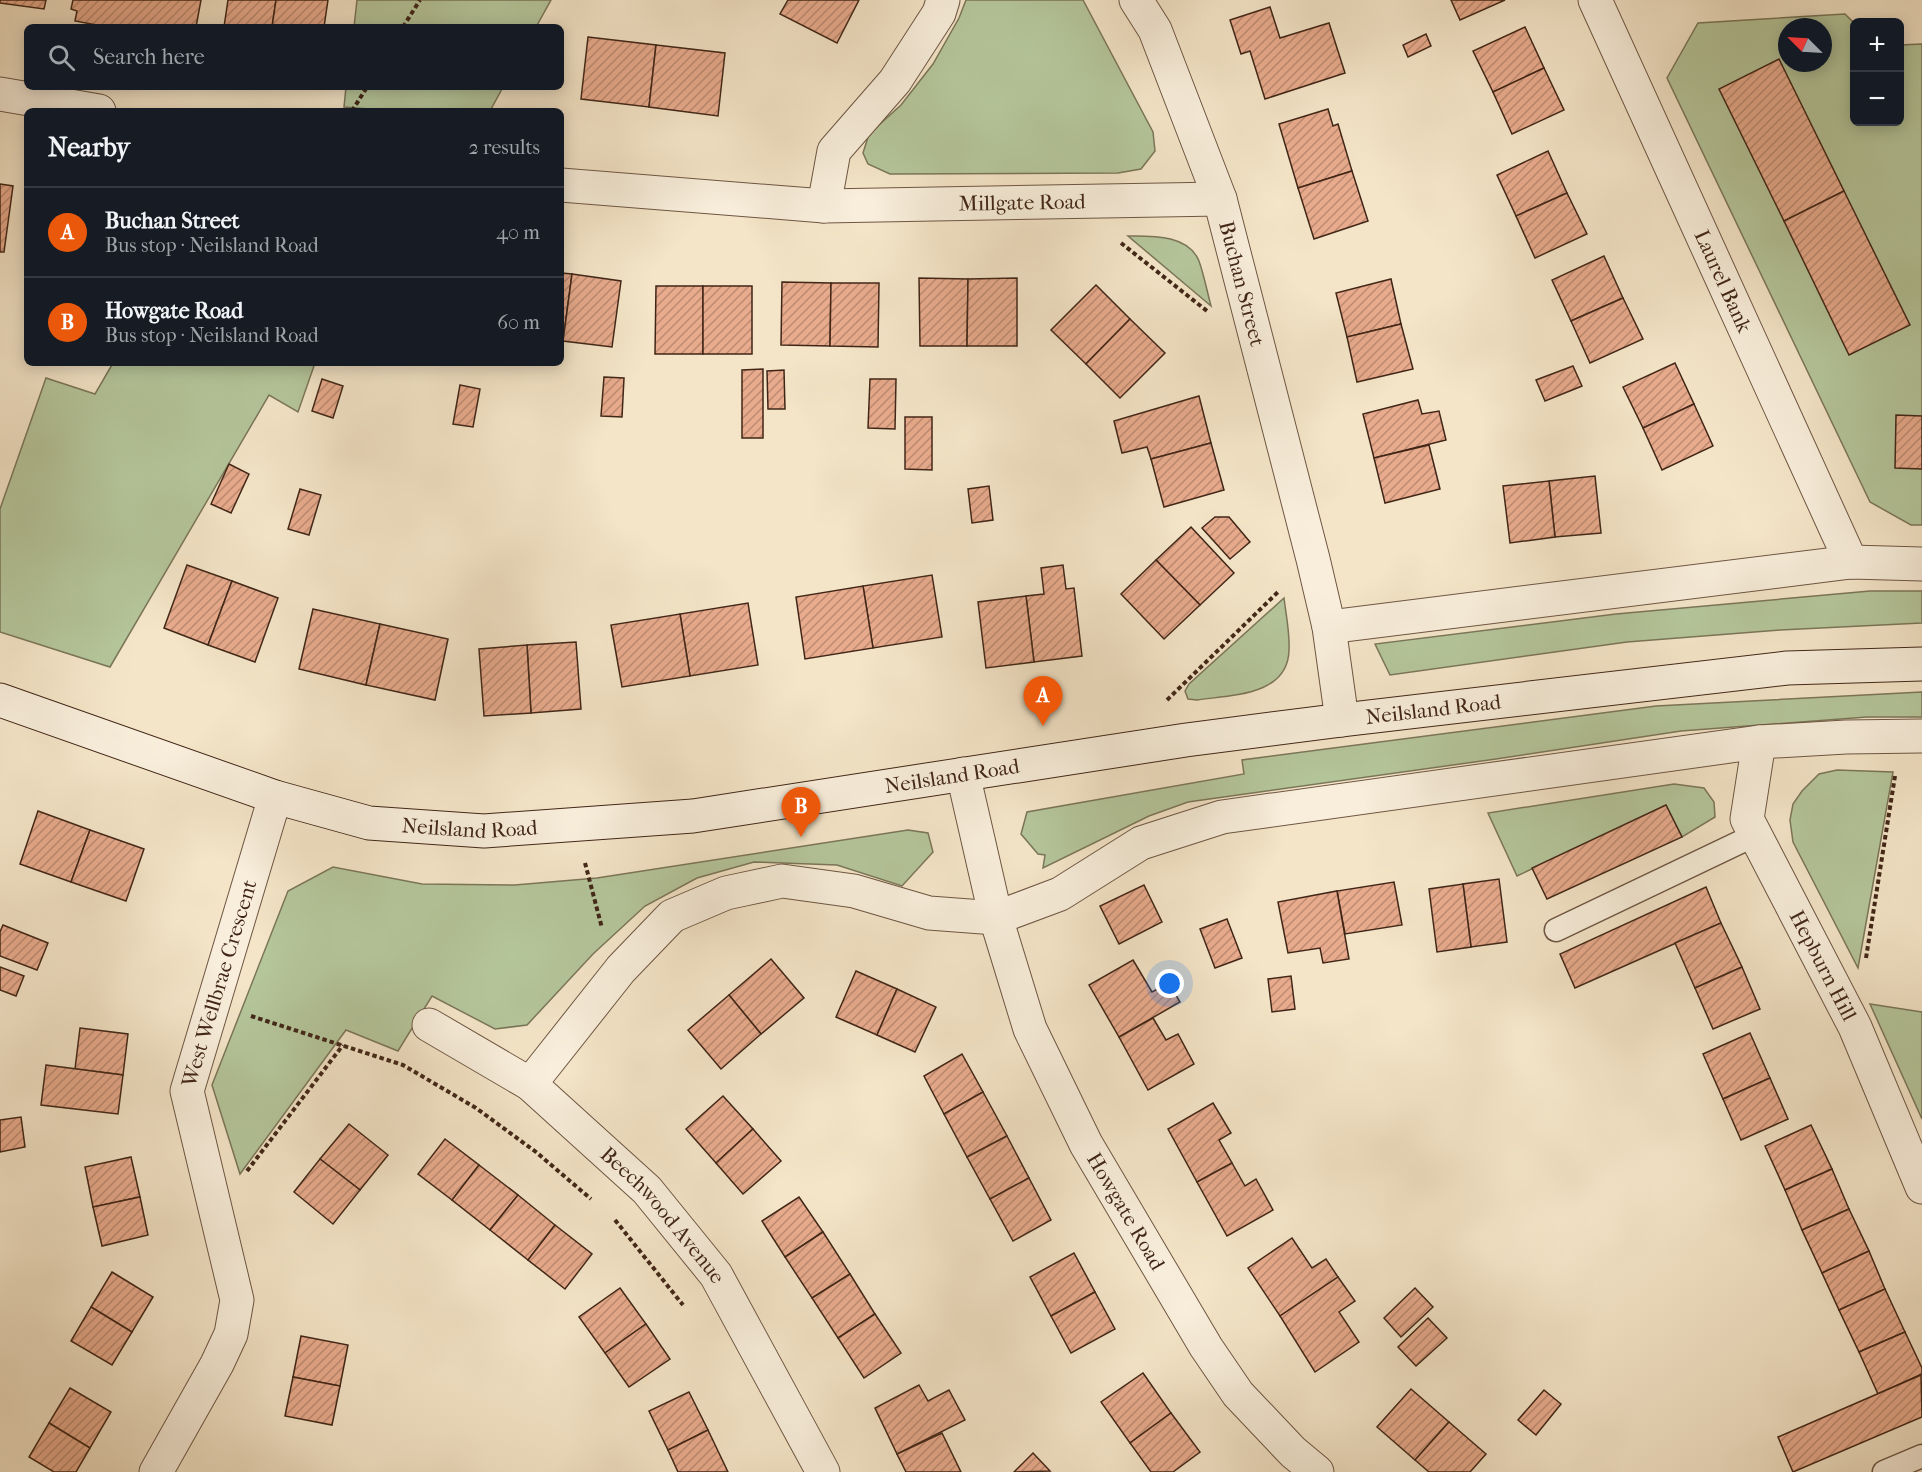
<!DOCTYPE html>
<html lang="en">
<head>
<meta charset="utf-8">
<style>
	body { margin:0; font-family:"IM FELL French Canon",serif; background:#242831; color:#f1f3f6 }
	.controls { position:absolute; right:18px; top:18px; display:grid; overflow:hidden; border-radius:9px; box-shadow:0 3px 15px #0003 }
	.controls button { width:54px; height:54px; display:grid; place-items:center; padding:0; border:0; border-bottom:2px solid #363941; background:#171b24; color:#f1f3f6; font:30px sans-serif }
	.compass { position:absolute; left:1778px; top:18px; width:54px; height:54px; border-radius:50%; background:#171b24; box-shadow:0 3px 15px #0003; rotate:294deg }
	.you { position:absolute; left:1170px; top:984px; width:21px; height:21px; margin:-15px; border:4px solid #fff; border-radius:50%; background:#1a73e8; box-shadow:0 0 0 9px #1a73e833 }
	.badge { display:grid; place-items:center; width:39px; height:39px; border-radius:50%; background:#ea580c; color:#fff; font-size:20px; font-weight:700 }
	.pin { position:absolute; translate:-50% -50px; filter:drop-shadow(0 2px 3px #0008) }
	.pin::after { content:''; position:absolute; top:32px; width:21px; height:18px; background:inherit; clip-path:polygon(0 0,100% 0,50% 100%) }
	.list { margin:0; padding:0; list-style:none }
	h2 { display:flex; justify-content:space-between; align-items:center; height:78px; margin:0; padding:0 24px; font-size:26px }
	h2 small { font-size:20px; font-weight:400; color:#9ea1a6 }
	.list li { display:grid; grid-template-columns:39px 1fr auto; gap:18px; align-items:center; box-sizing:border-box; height:90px; padding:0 24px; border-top:2px solid #363941 }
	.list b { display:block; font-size:22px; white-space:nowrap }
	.list p { margin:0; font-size:20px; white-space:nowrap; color:#9ea1a6 }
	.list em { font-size:20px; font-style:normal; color:#9ea1a6 }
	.icon { flex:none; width:33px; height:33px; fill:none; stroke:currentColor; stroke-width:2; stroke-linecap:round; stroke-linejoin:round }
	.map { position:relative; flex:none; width:1922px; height:1472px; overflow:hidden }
	.search { position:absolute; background:#171b24; box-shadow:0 3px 15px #0003; left:24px; top:24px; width:540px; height:66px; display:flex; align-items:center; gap:15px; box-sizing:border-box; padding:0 21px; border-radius:9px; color:#9ea1a6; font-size:22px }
	.panel { position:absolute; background:#171b24; box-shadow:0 3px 15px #0003; left:24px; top:108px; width:540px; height:258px; border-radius:9px }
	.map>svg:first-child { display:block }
</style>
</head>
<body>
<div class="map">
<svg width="1922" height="1472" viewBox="0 0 1922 1472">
	<defs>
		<pattern id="building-hatch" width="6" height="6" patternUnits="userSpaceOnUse" patternTransform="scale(1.5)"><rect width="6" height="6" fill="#e8ab8d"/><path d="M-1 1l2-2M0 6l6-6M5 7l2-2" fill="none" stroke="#be8b72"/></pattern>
	</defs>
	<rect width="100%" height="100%" fill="#f4e5c8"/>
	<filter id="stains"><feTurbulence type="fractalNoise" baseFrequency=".00333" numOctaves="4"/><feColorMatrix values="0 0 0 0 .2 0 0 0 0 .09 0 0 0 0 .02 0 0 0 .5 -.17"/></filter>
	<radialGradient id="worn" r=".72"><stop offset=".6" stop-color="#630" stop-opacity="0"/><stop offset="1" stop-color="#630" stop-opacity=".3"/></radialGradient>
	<g fill="#b5c69b" stroke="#7b7659" stroke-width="1.5" fill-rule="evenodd">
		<polygon points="357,0 551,0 536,27 354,27"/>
		<polygon points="966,0 1083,0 1153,132 1155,151 1141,169 1118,173 890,174 868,164 863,153 869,134 901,105 933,64 959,18"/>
		<path d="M1845 14 1854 23V122H1900V45L1922 44V525H1911L1870 502 1667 78 1698 23ZM1787 27H1823V63H1787Z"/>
		<polygon points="346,87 503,87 490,111 393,111 344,107"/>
		<path d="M1128 236C1151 236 1188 234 1199 261 1204 275 1207 291 1211 306Z"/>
		<polygon points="113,363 315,363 298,412 269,395 110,667 0,632 0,509 46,378 95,394"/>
		<polygon points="1870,591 1922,591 1922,623 1780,630 1627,642 1390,675 1375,644 1616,614"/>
		<path d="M1284 598C1286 615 1290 633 1289 650 1288 696 1231 695 1197 700L1188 699 1185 691 1189 684Z"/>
		<polygon points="1922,692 1922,717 1867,717 1681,731 1496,759 1188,802 1149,816 1043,868 1045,855 1038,854 1021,834 1027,812 1244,774 1242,760 1656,706"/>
		<polygon points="1837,770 1893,772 1858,968 1793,842 1790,820 1793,804 1802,791 1819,774"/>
		<polygon points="1674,784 1704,788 1714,802 1715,817 1682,837 1666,805 1517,876 1488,813"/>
		<polygon points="908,830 928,833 933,852 902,886 837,865 754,862 697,878 645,906 593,954 527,1025 495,1029 432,996 398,1051 346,1030 240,1174 212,1085 288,891 333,867 422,884 515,885 597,878"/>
		<polygon points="1870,1004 1922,1012 1922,1119"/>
	</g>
	<g fill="url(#building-hatch)" stroke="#412617" stroke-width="1.5">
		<polygon points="0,0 46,0 44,9 0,3"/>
		<polygon points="73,0 201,0 196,27 107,27 75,21 77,11 71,9"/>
		<polygon points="228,0 276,0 272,27 224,27"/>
		<polygon points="276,0 328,0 324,27 272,27"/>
		<polygon points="788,0 859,0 837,43 780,14"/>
		<polygon points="1451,0 1505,0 1460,20"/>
		<polygon points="1270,7 1280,38 1329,23 1345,73 1265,99 1250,51 1241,54 1230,20"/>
		<polygon points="1525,27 1544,68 1493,92 1473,51"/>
		<polygon points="1426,34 1431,46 1408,57 1403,45"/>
		<polygon points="588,37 656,45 649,107 581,99"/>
		<polygon points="656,45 725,53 718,116 649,107"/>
		<polygon points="1779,59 1844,191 1784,221 1719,89"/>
		<polygon points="1544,68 1564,110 1512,134 1493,92"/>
		<polygon points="1328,109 1333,126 1338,124 1352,171 1298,188 1279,124"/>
		<polygon points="1548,151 1567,193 1516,216 1497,175"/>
		<polygon points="1352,171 1368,221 1314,239 1298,188"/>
		<polygon points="0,184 13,186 4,252 0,252"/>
		<polygon points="1844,191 1910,325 1849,355 1784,221"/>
		<polygon points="1567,193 1587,234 1535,258 1516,216"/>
		<polygon points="1604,256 1623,298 1571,321 1552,280"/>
		<polygon points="561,273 572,274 563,341 561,341"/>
		<polygon points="572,274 621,281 612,347 563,341"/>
		<polygon points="919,278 968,279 967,346 920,346"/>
		<polygon points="1017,278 1017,346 967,346 968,279"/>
		<polygon points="1391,279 1401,324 1347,337 1336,293"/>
		<polygon points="782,282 831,283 830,346 781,345"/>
		<polygon points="831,283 879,283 878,347 830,346"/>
		<polygon points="1096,285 1130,319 1086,364 1051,330"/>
		<polygon points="656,286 703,286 703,354 655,354"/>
		<rect x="703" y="286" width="49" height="68"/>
		<polygon points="1623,298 1643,339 1590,363 1571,321"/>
		<polygon points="1130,319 1165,353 1120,398 1086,364"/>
		<polygon points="1401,324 1413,369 1357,382 1347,337"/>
		<polygon points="1675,363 1694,404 1643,428 1623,387"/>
		<polygon points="1573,366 1582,386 1545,401 1536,380"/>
		<polygon points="763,369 763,438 742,438 742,370"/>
		<polygon points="784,370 785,409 768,409 767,371"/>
		<polygon points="604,377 624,378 622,417 601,416"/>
		<polygon points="322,379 343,386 333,418 312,411"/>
		<polygon points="870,379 896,379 895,429 868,428"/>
		<polygon points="460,385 480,389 473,427 453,424"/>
		<polygon points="1199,396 1211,443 1151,459 1147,447 1122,453 1114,421"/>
		<polygon points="1418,400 1422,414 1439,411 1446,440 1374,458 1363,414"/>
		<polygon points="1694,404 1713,446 1662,470 1643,428"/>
		<polygon points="1896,415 1922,416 1922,469 1895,468"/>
		<polygon points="905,417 932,417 932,470 905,469"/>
		<polygon points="1211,443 1224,490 1164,507 1151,459"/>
		<polygon points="1429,445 1440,489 1385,503 1374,458"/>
		<polygon points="229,464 249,474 231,513 211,504"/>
		<polygon points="1595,476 1601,533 1555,537 1549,481"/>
		<polygon points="1549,481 1555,537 1510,543 1503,486"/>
		<polygon points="989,486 993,520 972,523 968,489"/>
		<polygon points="300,489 321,495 309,535 288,529"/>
		<polygon points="1215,517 1229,517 1250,542 1230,559 1202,528"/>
		<polygon points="1191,527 1234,573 1200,605 1156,560"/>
		<polygon points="1156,560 1200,605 1164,639 1121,594"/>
		<polygon points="187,565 232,581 208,645 164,628"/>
		<polygon points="1063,565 1066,589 1074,588 1082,656 1034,662 1026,596 1044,594 1041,568"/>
		<polygon points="932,575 942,637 873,648 863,586"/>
		<polygon points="232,581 278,598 255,662 208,645"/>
		<polygon points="863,586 873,648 805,659 796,597"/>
		<polygon points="1026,596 1034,662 986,668 978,602"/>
		<polygon points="748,603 758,665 690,676 680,614"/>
		<polygon points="313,609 380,624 366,685 299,669"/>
		<polygon points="680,614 690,676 622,687 611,625"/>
		<polygon points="380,624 448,639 435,700 366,685"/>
		<polygon points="576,642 581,709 531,713 527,645"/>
		<polygon points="527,645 531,713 484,716 479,649"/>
		<polygon points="1666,805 1682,837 1547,899 1532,868"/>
		<polygon points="38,811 90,830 71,882 20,864"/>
		<polygon points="90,830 144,849 126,901 71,882"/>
		<polygon points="1499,879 1507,942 1471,947 1463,884"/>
		<polygon points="1394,882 1402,925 1345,934 1337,891"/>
		<polygon points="1463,884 1471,947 1437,952 1429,889"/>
		<polygon points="1144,885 1162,922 1119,944 1100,906"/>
		<polygon points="1706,887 1721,923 1575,988 1560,954"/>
		<polygon points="1337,891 1349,959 1323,963 1320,948 1288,953 1278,902"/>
		<polygon points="1227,919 1242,958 1215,968 1200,929"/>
		<polygon points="1721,923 1742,967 1695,988 1675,943"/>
		<polygon points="3,925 48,943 37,970 0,956 0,932"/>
		<polygon points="771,959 804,998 761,1034 729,995"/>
		<polygon points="1133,960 1152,992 1169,983 1180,1002 1119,1037 1089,985"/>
		<polygon points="0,967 24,976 16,996 0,990"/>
		<polygon points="1742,967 1760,1009 1713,1029 1695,988"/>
		<polygon points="856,971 897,989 877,1035 836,1017"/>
		<polygon points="1291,976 1295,1009 1272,1012 1268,979"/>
		<polygon points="897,989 936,1007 915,1052 877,1035"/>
		<polygon points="729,995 761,1034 721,1069 688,1030"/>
		<polygon points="1153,1018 1166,1040 1178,1034 1194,1064 1148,1090 1119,1037"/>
		<polygon points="80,1028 128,1034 123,1075 75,1069"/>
		<polygon points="1750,1033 1770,1078 1723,1099 1703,1054"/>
		<polygon points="962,1054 983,1092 944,1114 924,1076"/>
		<polygon points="46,1065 123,1075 118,1114 41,1105"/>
		<polygon points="1770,1078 1788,1119 1741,1140 1723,1099"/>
		<polygon points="983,1092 1007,1136 967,1157 944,1114"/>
		<polygon points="723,1096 753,1129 716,1163 686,1129"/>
		<polygon points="1213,1103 1231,1133 1219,1140 1232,1163 1197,1182 1168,1129"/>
		<polygon points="21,1117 25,1147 0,1152 0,1120"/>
		<polygon points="349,1124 388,1155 360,1190 320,1159"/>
		<polygon points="1811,1125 1832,1169 1785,1190 1765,1146"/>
		<polygon points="753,1129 781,1161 743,1194 716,1163"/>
		<polygon points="1007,1136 1029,1178 990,1199 967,1157"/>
		<polygon points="445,1139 479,1165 452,1200 418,1174"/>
		<polygon points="131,1157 140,1197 93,1207 85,1167"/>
		<polygon points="320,1159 360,1190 333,1224 294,1192"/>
		<polygon points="1232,1163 1245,1186 1256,1179 1273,1210 1227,1236 1197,1182"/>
		<polygon points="479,1165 518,1195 490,1230 452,1200"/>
		<polygon points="1832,1169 1849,1209 1802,1230 1785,1190"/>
		<polygon points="1029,1178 1051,1220 1013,1241 990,1199"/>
		<polygon points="518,1195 555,1225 528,1260 490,1230"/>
		<polygon points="140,1197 148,1235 102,1246 93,1207"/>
		<polygon points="799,1197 823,1232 785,1257 762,1221"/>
		<polygon points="1849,1209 1869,1251 1822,1273 1802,1230"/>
		<polygon points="555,1225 592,1254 565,1289 528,1260"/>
		<polygon points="823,1232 850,1274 812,1298 785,1257"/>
		<polygon points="1292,1238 1312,1268 1326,1259 1338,1277 1280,1316 1248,1268"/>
		<polygon points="1869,1251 1885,1289 1839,1310 1822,1273"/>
		<polygon points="1074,1253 1095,1292 1051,1316 1030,1277"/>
		<polygon points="112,1272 153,1297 132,1332 91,1307"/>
		<polygon points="850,1274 875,1314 838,1338 812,1298"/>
		<polygon points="1338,1277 1355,1301 1339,1312 1359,1342 1315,1372 1280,1316"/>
		<polygon points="620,1288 646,1324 605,1353 579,1317"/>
		<polygon points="1415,1288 1433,1307 1401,1337 1384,1318"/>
		<polygon points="1885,1289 1905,1332 1859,1352 1839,1310"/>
		<polygon points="1095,1292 1115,1329 1071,1353 1051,1316"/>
		<polygon points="91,1307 132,1332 112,1365 71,1341"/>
		<polygon points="875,1314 901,1353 864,1378 838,1338"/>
		<polygon points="1428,1318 1447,1338 1416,1366 1398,1347"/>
		<polygon points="646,1324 670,1359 629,1387 605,1353"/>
		<polygon points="1905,1332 1922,1368 1922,1374 1878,1394 1859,1352"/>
		<polygon points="301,1336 348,1345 340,1386 293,1377"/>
		<polygon points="1143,1373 1171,1413 1130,1443 1101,1402"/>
		<polygon points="1921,1375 1922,1417 1793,1472 1778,1437"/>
		<polygon points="293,1377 340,1386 332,1425 285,1416"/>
		<polygon points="919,1385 928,1401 949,1390 965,1420 897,1454 875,1408"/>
		<polygon points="70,1388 111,1412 90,1448 49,1423"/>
		<polygon points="1411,1389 1449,1422 1415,1460 1377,1427"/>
		<polygon points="1544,1390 1561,1404 1536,1435 1518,1420"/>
		<polygon points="689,1392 708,1430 668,1450 649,1411"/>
		<polygon points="1171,1413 1200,1452 1173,1472 1151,1472 1130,1443"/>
		<polygon points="1449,1422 1486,1454 1470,1472 1429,1472 1415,1460"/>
		<polygon points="49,1423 90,1448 76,1472 54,1472 29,1457"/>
		<polygon points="708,1430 728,1472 678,1472 668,1450"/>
		<polygon points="942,1433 961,1472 906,1472 897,1454"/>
		<polygon points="1033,1453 1050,1471 1014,1472"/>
	</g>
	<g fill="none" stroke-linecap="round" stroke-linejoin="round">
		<g stroke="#6e5643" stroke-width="25">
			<g id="lane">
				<polyline points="1556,930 1755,835"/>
				<polyline points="1884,1472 1922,1456"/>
			</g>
		</g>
		<g stroke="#6e5643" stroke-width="35">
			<g id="street">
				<path id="s1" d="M1136 0 1155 30 1220 199 1313 559 1329 627 1342 720"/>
				<path id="s2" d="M1595 0 1851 562"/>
				<polyline points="0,94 99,111"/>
				<path id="s3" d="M561 185 824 206 1220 199"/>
				<polyline points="824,206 834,151 895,81 939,13 943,0"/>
				<polyline points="1329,627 1851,562 1922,564"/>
				<path id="s4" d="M1759 742 1747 819 1855 1027 1922 1187"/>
				<path id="s5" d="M963 774 996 918 1030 1029 1086 1144 1206 1347 1238 1394 1293 1452 1317 1472"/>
				<path id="s6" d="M429 1025 530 1084 647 1190 716 1275 823 1472"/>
				<polyline points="530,1084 621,969 672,916 726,893 782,881 854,891 929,913 996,918 1060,894 1141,843 1222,817 1759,742 1846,737 1922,736"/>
				<path id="s7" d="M156 1472 217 1364 231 1334 237 1300 187 1091 275 797"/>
			</g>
		</g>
		<g stroke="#412617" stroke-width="35">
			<g id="secondary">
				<path id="s8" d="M0 700 275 797 369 823 484 831 693 816 1186 740 1342 720 1787 668 1922 664"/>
			</g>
		</g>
		<g stroke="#412617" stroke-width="4" stroke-dasharray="4.5 3" stroke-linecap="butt">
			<polyline points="403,27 420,0"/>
			<polyline points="352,111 367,87"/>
			<polyline points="1121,243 1207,311"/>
			<polyline points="1167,700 1278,592"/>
			<polyline points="585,863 602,928"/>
			<polyline points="1866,958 1895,776"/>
			<polyline points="251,1016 403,1065 476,1108 536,1152 591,1199"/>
			<polyline points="247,1171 343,1045"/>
			<polyline points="615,1220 683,1305"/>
		</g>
		<use href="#lane" stroke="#f8eedb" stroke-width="22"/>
		<use href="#street" stroke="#f8eedb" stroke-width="33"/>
		<use href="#secondary" stroke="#f8eedb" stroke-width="33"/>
	</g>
	<g text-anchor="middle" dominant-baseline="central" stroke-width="4.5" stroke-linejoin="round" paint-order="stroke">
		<g font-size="21" fill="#412617" stroke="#f8eedb">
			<text stroke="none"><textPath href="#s3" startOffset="462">Millgate Road</textPath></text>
			<text stroke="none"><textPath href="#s2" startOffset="309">Laurel Bank</textPath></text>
			<text stroke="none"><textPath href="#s1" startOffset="304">Buchan Street</textPath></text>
			<text stroke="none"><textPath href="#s8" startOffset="1462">Neilsland Road</textPath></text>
			<text stroke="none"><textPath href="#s8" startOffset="976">Neilsland Road</textPath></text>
			<text stroke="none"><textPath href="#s8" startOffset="490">Neilsland Road</textPath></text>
			<text stroke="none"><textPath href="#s4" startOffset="243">Hepburn Hill</textPath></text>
			<text stroke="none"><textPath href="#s7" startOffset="519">West Wellbrae Crescent</textPath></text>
			<text stroke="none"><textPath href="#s5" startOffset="470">Howgate Road</textPath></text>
			<text stroke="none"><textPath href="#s6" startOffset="304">Beechwood Avenue</textPath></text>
		</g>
	</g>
	<rect width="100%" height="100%" filter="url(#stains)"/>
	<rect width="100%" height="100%" fill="url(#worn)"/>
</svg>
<div class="controls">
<button>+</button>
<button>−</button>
</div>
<svg class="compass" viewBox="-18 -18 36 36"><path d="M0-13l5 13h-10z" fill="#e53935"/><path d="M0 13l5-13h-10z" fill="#9ea1a6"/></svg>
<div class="you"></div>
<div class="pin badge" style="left:1043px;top:726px">A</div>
<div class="pin badge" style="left:801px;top:837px">B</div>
<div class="search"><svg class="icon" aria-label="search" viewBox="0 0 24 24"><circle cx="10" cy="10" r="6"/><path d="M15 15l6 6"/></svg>Search here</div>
<section class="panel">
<h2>Nearby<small>2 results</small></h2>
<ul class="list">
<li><span class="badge">A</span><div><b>Buchan Street</b><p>Bus stop · Neilsland Road</p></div><em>40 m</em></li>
<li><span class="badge">B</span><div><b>Howgate Road</b><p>Bus stop · Neilsland Road</p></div><em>60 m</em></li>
</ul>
</section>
</div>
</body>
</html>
